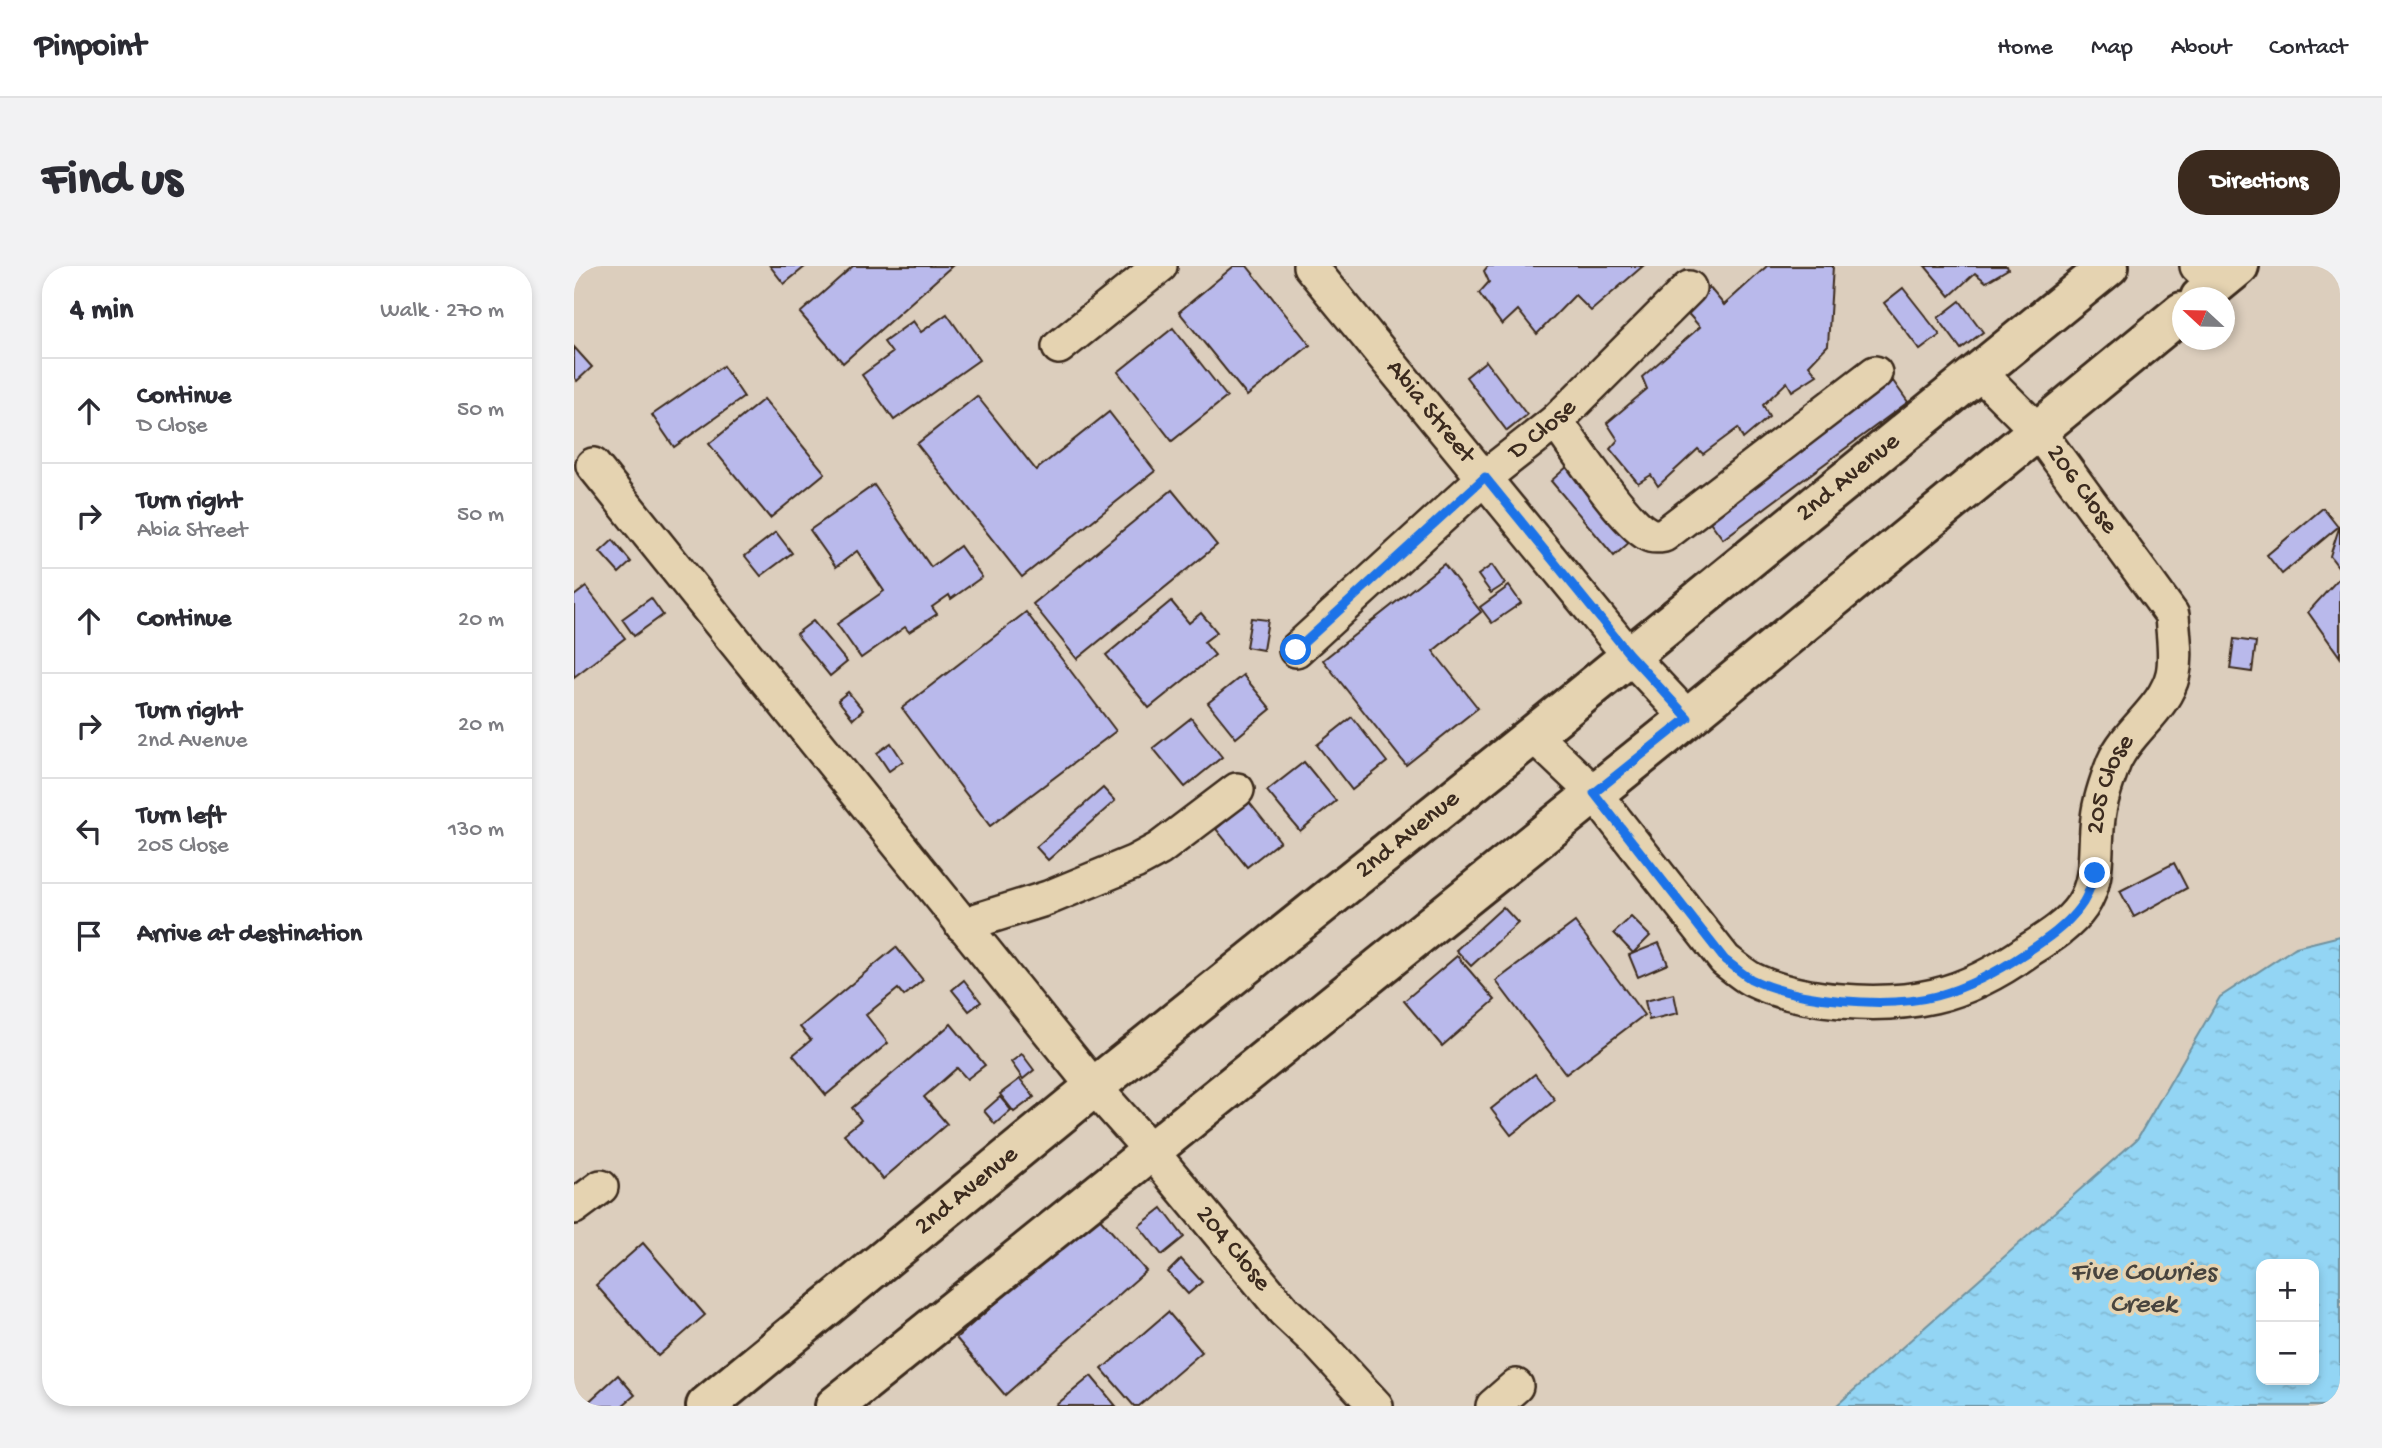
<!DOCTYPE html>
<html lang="en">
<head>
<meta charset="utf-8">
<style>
	body { margin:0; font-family:"Gochi Hand",sans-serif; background:#f2f2f3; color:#2b2b33 }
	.controls { position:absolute; right:21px; bottom:21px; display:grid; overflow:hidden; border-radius:14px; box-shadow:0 4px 10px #0003 }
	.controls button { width:63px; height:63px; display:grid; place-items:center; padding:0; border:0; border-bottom:2px solid #e1e1e2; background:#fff; color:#2b2b33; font:35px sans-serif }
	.compass { position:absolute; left:1598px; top:21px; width:63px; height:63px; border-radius:50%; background:#fff; box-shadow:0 4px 10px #0003; rotate:292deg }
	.stop { position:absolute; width:21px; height:21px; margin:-16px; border:5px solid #1a73e8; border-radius:50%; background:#fff }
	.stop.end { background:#1a73e8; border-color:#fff; box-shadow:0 2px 7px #0008 }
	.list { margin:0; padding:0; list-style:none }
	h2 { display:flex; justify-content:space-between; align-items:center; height:91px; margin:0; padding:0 28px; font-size:30px }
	h2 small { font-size:23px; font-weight:400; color:#7c7c81 }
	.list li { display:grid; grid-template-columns:46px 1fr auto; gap:21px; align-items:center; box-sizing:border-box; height:105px; padding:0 28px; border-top:2px solid #e1e1e2 }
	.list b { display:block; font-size:26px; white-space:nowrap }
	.list p { margin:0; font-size:23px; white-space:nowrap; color:#7c7c81 }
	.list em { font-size:23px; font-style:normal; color:#7c7c81 }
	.icon { flex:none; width:38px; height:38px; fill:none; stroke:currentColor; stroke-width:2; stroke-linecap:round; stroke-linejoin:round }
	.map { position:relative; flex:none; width:1766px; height:1140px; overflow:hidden; border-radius:28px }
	header { display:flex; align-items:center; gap:42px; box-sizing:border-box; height:98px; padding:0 35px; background:#fff; border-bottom:2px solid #e1e1e2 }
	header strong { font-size:33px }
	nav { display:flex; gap:38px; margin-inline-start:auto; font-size:24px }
	.intro { display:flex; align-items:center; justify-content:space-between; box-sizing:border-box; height:168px; padding:0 42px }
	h1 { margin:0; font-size:49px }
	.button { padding:18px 32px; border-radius:28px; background:#3b2a1e; color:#fff; font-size:24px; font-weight:700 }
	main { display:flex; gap:42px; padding:0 42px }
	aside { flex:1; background:#fff; border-radius:28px; box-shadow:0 4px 10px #0003 }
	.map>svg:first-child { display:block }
</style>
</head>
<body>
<header>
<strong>Pinpoint</strong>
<nav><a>Home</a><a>Map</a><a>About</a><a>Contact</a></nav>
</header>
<div class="intro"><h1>Find us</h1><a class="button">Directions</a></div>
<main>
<aside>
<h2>4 min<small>Walk · 270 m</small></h2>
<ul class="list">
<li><svg class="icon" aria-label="ahead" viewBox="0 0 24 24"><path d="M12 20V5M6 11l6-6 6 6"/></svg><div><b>Continue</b><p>D Close</p></div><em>50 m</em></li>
<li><svg class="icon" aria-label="right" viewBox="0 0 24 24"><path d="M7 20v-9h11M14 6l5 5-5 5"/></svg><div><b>Turn right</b><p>Abia Street</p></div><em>50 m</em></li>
<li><svg class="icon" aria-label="ahead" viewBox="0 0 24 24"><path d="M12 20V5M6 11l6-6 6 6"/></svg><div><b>Continue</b></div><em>20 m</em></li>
<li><svg class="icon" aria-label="right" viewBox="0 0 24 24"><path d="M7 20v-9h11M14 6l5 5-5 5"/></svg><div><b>Turn right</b><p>2nd Avenue</p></div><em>20 m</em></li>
<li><svg class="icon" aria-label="left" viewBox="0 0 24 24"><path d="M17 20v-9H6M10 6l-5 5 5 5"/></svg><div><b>Turn left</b><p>205 Close</p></div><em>130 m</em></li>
<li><svg class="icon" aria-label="arrive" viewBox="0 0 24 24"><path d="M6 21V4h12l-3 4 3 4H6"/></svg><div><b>Arrive at destination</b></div></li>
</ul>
</aside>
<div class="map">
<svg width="1766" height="1140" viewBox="0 0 1766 1140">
	<defs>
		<pattern id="water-ripples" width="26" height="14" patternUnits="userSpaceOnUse" patternTransform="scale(1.75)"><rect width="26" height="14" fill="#93d5f4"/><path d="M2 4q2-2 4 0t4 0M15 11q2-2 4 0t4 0" fill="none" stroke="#80b7d1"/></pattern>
	</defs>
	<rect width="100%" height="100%" fill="#dccebd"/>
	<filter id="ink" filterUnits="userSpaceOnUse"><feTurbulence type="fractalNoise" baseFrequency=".0143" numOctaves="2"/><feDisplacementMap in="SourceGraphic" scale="14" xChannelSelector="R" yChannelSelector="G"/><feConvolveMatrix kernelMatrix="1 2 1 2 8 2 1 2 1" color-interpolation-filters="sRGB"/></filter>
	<g filter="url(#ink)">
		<path fill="url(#water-ripples)" stroke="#70919e" stroke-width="2" fill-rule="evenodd" d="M1766 670V1140H1262L1563 873 1646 731 1722 681ZM1687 998H1740V1114H1687Z"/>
		<g fill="#b9b9eb" stroke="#3b2a1e" stroke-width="2">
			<polygon points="196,0 232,0 210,18"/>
			<polygon points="279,0 378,0 269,97 226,47"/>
			<polygon points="660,0 673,0 736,79 673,130 605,46"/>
			<polygon points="914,0 1069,0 1017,45 1001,29 963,68 944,44 928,59 905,27 915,16 910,5"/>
			<polygon points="1193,0 1259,0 1254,79 1235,99 1243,109 1218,125 1213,116 1189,139 1195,151 1169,173 1164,162 1129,188 1124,183 1084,220 1077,209 1064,217 1036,183 1044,174 1033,157 1073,123 1068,111 1126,61 1110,43 1135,21 1150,39"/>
			<polygon points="1351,0 1433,0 1434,3 1412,16 1401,7 1376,30"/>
			<polygon points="1329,22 1366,69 1346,84 1310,37"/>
			<polygon points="1386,35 1409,66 1387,83 1364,52"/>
			<polygon points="373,48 405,94 320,154 288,109 318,87 310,76 339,55 347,66"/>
			<polygon points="599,62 653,131 598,175 544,106"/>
			<polygon points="0,81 18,101 3,115 0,111"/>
			<polygon points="912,95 953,149 933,165 892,111"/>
			<polygon points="149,100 170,131 100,181 78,149"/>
			<polygon points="1319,115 1334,136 1149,273 1134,253"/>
			<polygon points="403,130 462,204 535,146 581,205 448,311 343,178"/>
			<polygon points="190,133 251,207 196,252 135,178"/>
			<polygon points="995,199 1058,274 1040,290 977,215"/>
			<polygon points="300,219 357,301 386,280 408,311 377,333 375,329 358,341 363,348 335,366 331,361 287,392 263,358 310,325 283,285 262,301 236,264"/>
			<polygon points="598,224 643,279 503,393 459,338"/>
			<polygon points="1749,242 1764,261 1708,308 1693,289"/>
			<polygon points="1766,259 1766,303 1756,290"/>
			<polygon points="202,266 218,287 187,310 171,290"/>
			<polygon points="39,274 57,296 45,307 26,286"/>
			<polygon points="870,298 907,346 859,385 904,442 832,499 749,394"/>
			<polygon points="918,299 931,318 917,327 904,309"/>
			<polygon points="1766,311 1766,391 1734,346"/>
			<polygon points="935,320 947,337 918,357 906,341"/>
			<polygon points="12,321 51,372 0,411 0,330"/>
			<polygon points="77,332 89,349 60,370 48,353"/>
			<polygon points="597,335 615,357 627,347 643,366 630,376 641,389 575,442 532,389"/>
			<polygon points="452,346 542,465 416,560 328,442"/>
			<polygon points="677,352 694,354 689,384 672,381"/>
			<polygon points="239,355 273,396 256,410 222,368"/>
			<polygon points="1660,373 1682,376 1678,406 1656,403"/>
			<polygon points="669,409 697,443 662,472 634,437"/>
			<polygon points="274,426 289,444 279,453 264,434"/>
			<polygon points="778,451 813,496 778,524 743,479"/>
			<polygon points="617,452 648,491 611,521 579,482"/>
			<polygon points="317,477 329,495 315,505 303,487"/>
			<polygon points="730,496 762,535 726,565 693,525"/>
			<polygon points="529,522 541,535 474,594 462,581"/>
			<polygon points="675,536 706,575 673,601 642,563"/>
			<polygon points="1600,597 1613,622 1560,651 1546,625"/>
			<polygon points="929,641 944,657 897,700 882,684"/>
			<polygon points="1057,651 1076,670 1059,687 1040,667"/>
			<polygon points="1001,656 1070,749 992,808 922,715"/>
			<polygon points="1085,677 1094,698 1064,711 1055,689"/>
			<polygon points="322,681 349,714 330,730 324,723 292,749 314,777 252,829 219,789 237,774 226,761"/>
			<polygon points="883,690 921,734 868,780 830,735"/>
			<polygon points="390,714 407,736 395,745 378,724"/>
			<polygon points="1100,728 1104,747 1075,754 1071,735"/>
			<polygon points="377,758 411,799 393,813 383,802 350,831 373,858 309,913 270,868 287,854 278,842"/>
			<polygon points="448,788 460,804 449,813 437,796"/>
			<polygon points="961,808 981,834 937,869 917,843"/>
			<polygon points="446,813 460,831 440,846 426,828"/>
			<polygon points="426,831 437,844 421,858 410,845"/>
			<polygon points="588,942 610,971 588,989 565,960"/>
			<polygon points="523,949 572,1005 431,1129 382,1072"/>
			<polygon points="69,977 131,1049 84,1090 22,1019"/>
			<polygon points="607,993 628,1016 614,1028 594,1006"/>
			<polygon points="594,1046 628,1086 565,1140 560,1140 528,1103"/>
			<polygon points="44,1109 61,1129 48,1140 0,1140 0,1129 10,1140"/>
			<polygon points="517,1110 542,1140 481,1140"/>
		</g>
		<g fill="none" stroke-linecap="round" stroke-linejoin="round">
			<g stroke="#3b2a1e" stroke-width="38">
				<g id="minor">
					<path id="s1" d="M736 0 1055 389 1114 452"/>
					<polyline points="1623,0 1642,18"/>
					<polyline points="485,81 586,0"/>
					<path d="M982 155C999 179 1052 258 1074 268 1079 271 1085 270 1090 269L1301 107"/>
					<path id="s2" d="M19 199 520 821 577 885 710 1045 745 1078 802 1140"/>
					<path id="s3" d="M722 384 911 211 982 155 1115 22"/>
					<path id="s4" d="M959 469 1020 527 1151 694C1159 700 1168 708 1177 713 1225 737 1308 742 1360 730 1395 722 1427 704 1455 684 1474 672 1495 659 1508 640 1526 613 1520 582 1524 552 1526 533 1533 514 1540 496 1554 464 1591 443 1599 408 1603 389 1599 368 1598 349L1464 165 1406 107"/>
					<polyline points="388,659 474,632 561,596 585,583 663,524"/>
					<polyline points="0,941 27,921"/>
					<polyline points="919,1140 942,1120"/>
				</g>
			</g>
			<g stroke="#3b2a1e" stroke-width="44">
				<g id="tertiary">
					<polyline points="1626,32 1665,0"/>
					<path id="s5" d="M132 1140 520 821 959 469 1535 0"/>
					<polyline points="261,1140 1114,452 1608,46"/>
				</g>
			</g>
			<use href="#minor" stroke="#e5d3b1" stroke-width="33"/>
			<use href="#tertiary" stroke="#e5d3b1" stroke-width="38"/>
		</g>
	</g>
	<g fill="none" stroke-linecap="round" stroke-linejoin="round" filter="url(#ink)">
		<path stroke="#1a73e8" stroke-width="9" d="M722 384 911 211 1055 388 1114 452 1020 527 1151 694C1160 700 1168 708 1177 713 1222 735 1313 743 1362 730 1395 721 1425 705 1453 686 1473 673 1492 660 1506 641 1514 632 1517 618 1521 607"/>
	</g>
	<g text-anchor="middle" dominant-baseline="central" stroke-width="7" stroke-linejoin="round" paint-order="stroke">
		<g font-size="26" fill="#3b2a1e" stroke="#e5d3b1">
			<text stroke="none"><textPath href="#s1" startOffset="189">Abia Street</textPath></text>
			<text stroke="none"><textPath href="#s3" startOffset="331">D Close</textPath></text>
			<text stroke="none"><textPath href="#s5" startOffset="1472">2nd Avenue</textPath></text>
			<text transform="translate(1507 224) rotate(54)">206 Close</text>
			<text stroke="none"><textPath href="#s4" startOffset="817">205 Close</textPath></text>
			<text stroke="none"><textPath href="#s5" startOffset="905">2nd Avenue</textPath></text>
			<text stroke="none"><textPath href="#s5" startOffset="338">2nd Avenue</textPath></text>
			<text stroke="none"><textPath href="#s2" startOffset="1012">204 Close</textPath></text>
		</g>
		<g font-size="28" font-style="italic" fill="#48443e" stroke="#e5d3b1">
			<text x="1569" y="1007">Five Cowries<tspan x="1569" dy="32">Creek</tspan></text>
		</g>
	</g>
</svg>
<div class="controls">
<button>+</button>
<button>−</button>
</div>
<svg class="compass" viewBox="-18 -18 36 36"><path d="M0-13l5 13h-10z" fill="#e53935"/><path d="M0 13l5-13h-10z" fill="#7c7c81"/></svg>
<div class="stop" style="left:722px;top:384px"></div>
<div class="stop end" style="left:1521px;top:607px"></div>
</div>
</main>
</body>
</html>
